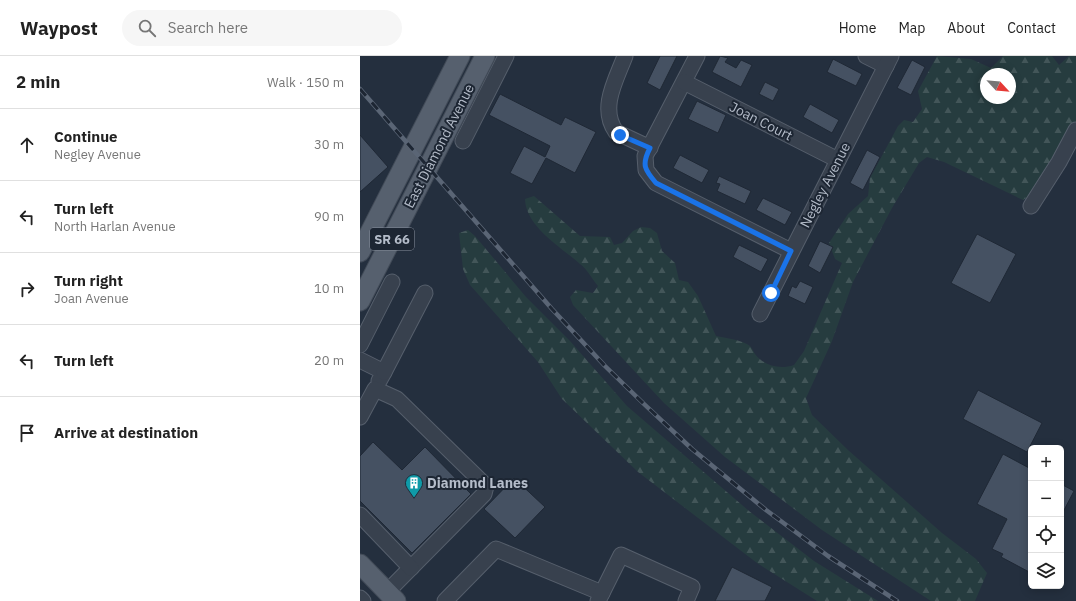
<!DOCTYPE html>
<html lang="en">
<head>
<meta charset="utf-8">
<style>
	body { margin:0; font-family:"IBM Plex Sans",sans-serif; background:#f6f6f6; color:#222 }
	.controls { position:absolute; right:12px; bottom:12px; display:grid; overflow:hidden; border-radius:6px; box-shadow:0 2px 10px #0003 }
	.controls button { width:36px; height:36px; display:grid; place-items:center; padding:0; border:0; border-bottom:1px solid #e0e0e0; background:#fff; color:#222; font:20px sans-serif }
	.compass { position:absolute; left:620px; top:12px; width:36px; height:36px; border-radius:50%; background:#fff; box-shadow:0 2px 10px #0003; rotate:116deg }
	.stop { position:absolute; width:12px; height:12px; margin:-9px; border:3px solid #1a73e8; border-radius:50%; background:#fff }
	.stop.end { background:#1a73e8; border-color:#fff; box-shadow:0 1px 4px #0008 }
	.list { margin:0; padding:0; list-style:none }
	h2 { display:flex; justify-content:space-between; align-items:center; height:52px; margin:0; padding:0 16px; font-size:17px }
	h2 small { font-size:13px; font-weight:400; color:#767676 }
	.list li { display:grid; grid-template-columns:26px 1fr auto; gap:12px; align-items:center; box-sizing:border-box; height:72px; padding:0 16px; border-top:1px solid #e0e0e0 }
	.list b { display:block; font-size:15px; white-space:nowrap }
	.list p { margin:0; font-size:13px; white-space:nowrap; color:#767676 }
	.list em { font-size:13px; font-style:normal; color:#767676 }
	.icon { flex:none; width:22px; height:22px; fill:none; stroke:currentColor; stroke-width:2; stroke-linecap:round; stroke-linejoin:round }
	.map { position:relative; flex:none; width:716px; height:545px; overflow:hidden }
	header { display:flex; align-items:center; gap:24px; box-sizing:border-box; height:56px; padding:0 20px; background:#fff; border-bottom:1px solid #e0e0e0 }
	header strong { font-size:19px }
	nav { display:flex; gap:22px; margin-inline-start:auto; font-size:14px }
	.search { width:280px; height:36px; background:#f6f6f6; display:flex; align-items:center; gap:10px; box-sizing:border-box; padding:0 14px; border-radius:22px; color:#767676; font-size:15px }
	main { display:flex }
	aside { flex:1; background:#fff }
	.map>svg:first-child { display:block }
</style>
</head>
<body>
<header>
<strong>Waypost</strong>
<div class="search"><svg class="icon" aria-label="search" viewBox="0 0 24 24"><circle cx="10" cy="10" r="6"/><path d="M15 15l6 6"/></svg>Search here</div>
<nav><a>Home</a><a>Map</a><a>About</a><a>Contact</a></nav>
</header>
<main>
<aside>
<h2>2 min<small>Walk · 150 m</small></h2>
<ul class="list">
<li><svg class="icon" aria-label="ahead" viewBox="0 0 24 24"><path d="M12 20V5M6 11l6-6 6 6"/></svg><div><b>Continue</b><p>Negley Avenue</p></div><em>30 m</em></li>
<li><svg class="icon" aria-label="left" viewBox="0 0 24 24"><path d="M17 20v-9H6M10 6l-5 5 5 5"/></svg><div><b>Turn left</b><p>North Harlan Avenue</p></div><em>90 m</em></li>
<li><svg class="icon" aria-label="right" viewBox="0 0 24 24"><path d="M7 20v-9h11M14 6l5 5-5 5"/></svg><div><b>Turn right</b><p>Joan Avenue</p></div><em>10 m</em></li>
<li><svg class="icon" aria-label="left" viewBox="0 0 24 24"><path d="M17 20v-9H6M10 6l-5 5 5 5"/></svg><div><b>Turn left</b></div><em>20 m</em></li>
<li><svg class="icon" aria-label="arrive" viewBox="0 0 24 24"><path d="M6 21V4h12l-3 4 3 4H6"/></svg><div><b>Arrive at destination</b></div></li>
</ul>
</aside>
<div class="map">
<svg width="716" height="545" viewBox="0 0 716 545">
	<defs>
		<pattern id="forest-firs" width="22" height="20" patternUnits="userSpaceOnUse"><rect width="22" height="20" fill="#263c3f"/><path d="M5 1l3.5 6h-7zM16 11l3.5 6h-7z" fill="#435659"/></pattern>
	</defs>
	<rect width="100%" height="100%" fill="#242f3e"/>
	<g fill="url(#forest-firs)" fill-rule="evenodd">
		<path d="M577 0 611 3 631 12 643 0H692L699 9 709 0H716V66L688 121 670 140 663 144 584 106 567 101 559 107 532 152 493 226 472 285 446 342 452 359 488 394 582 477 616 503 627 517 615 545H571L462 474 365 401 304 347 213 249 210 241 216 234 233 237 238 230C232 223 227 213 220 208 201 191 166 171 165 143L174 140 220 180 250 181 254 189 262 187 273 175 281 171 290 172 297 177 302 195 315 207 319 224 328 226 338 240 356 280C365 282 383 284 390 290 392 292 393 295 395 298 404 310 420 314 434 309L444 295 482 207 475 203 469 187 488 158 508 140 510 122 538 70 544 64 553 66 562 53 558 35ZM626 18H650V42H626Z"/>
		<polygon points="108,174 115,180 166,241 210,285 267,350 389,455 454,505 518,545 457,545 397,507 278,416 202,343 178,306 110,229 103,213 99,177"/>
	</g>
	<g fill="#455162" stroke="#1f2835">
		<polygon points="300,0 317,0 300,34 287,27"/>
		<polygon points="360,0 368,2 365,6 376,12 381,4 392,9 381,31 352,16"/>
		<polygon points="473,3 502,18 496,30 467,16"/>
		<polygon points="552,4 565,11 551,39 537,32"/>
		<polygon points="405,26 419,33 413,45 399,38"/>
		<polygon points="140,38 201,69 205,61 236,76 215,117 186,102 172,128 150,117 164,90 185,101 190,90 129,59"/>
		<polygon points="337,45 366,59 358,77 328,63"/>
		<polygon points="450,48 479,64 472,77 443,61"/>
		<polygon points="0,79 28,111 0,136"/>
		<polygon points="507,94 520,101 503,134 490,127"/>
		<polygon points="320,99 349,114 342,127 313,112"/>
		<polygon points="359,120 391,135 385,148 357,135 360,128 356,127"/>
		<polygon points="403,142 432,156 425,169 396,154"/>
		<polygon points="617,178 656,198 630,247 591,227"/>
		<polygon points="460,185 473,191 460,217 448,210"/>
		<polygon points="379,189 408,203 401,216 373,201"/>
		<polygon points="440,225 453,231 445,248 428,240 432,230 436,232"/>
		<polygon points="618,334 682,367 667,396 603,363"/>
		<polygon points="13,386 42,414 65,391 111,438 52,497 0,445 0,400"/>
		<polygon points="643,398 671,413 671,517 641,501 643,498 632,493 647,463 617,448"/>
		<polygon points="154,422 185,451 155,482 124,453"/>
		<polygon points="701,428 714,435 701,460"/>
		<polygon points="372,511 412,531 405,545 355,545"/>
	</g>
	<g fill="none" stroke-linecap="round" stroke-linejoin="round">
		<g stroke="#565f6c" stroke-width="17">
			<g id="minor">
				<path d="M265 0C256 24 239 52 256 76L290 92"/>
				<polyline points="337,0 285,100 286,114 296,127 431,195"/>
				<polyline points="506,0 526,10"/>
				<polyline points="324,26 478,104"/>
				<polyline points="103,85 146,0"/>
				<polyline points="671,150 699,106 716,74"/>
				<polyline points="400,258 531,0"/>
				<polyline points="0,289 32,226"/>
				<polyline points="0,304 24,316 19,325"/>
				<polyline points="24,316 65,237"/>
				<polyline points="0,361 15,333 37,343 126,430 124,438 27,536"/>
				<polyline points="0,459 51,512"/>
				<polyline points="0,542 3,545"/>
				<polyline points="85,545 136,493 242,537"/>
				<polyline points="238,545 261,499 332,531 326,545"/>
			</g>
		</g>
		<g stroke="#414a57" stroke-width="21">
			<g id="major">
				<polyline points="0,196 100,0"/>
				<polyline points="0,245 125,0"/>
				<polyline points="0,508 36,545"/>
			</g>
		</g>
		<use href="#minor" stroke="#38414e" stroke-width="15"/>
		<use href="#major" stroke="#56606e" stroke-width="19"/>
		<g stroke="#5a6575" stroke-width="4.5">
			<polyline id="rail" points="0,33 192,253 245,310 284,348 332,393 406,454 468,500 537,545"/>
		</g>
		<use href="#rail" stroke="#1d2633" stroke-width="3" stroke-dasharray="9" stroke-linecap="butt"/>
	</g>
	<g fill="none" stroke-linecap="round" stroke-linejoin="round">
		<path stroke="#1a73e8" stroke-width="5" d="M260 79 290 92C281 109 285 114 296 127L431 195 411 237"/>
	</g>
	<defs>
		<g id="building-pin" transform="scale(0.9)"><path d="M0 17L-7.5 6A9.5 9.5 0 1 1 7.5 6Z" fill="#0f9aa8" stroke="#1d2633"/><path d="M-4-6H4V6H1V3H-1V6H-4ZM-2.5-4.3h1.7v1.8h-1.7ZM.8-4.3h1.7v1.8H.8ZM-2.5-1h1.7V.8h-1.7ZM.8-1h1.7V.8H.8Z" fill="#fff"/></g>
	</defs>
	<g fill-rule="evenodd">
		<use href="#building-pin" x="54" y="427"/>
	</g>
	<g text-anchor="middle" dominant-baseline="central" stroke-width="4" stroke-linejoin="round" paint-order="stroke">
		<rect fill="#1d2633" stroke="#878f9c" stroke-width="1" x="10" y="172" width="44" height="22" rx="3"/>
		<g font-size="13" font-weight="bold" fill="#b4bcc9">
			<text x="32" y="183">SR 66</text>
		</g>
		<g font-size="14" fill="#b4bcc9" stroke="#1d2633">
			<text transform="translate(401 65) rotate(27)">Joan Court</text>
			<text transform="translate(79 90) rotate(-63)">East Diamond Avenue</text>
			<text transform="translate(465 129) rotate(-63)">Negley Avenue</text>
		</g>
		<g font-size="14" font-weight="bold" fill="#b4bcc9" stroke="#1d2633" text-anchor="start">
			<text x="67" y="427">Diamond Lanes</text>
		</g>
	</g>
</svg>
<div class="controls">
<button>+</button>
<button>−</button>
<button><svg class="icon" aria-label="locate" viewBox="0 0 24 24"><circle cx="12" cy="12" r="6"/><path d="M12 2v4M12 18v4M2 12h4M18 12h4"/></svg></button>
<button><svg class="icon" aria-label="layers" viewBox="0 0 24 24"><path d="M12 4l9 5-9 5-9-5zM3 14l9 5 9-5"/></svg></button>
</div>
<svg class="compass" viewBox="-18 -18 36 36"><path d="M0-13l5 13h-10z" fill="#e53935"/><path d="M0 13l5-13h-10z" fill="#767676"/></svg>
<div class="stop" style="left:411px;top:237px"></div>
<div class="stop end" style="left:260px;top:79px"></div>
</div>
</main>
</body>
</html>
